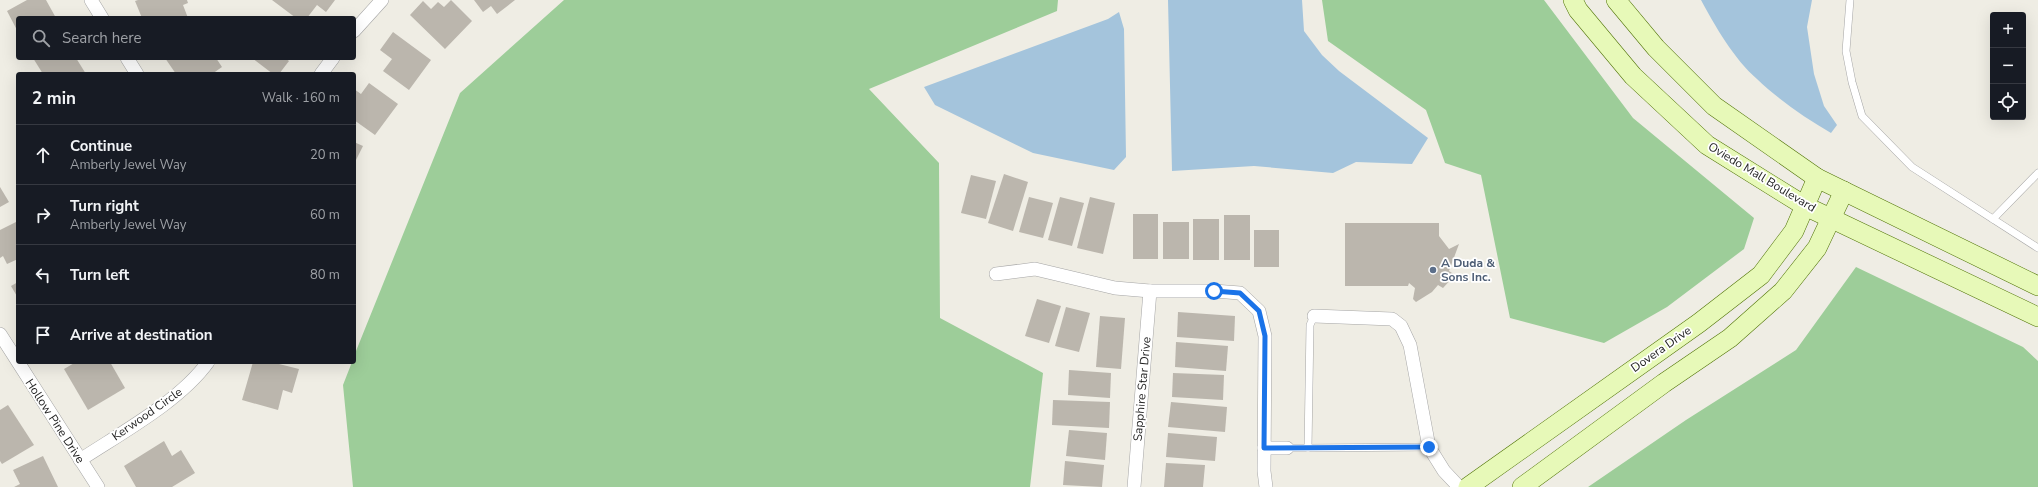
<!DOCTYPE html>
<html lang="en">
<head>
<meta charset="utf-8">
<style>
	body { margin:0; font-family:"Nunito Sans",sans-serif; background:#20242c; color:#f1f3f6 }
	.controls { position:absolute; right:12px; top:12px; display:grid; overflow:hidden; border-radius:4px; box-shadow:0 4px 16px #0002 }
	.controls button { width:36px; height:36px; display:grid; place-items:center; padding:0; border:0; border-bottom:1px solid #363941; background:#171b24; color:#f1f3f6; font:20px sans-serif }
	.stop { position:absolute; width:12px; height:12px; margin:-9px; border:3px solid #1a73e8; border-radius:50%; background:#fff }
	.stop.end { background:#1a73e8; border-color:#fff; box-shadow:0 1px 4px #0008 }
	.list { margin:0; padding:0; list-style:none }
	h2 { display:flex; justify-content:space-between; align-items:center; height:52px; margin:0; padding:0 16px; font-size:17px }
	h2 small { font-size:13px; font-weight:400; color:#9ea1a6 }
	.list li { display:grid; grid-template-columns:26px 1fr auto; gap:12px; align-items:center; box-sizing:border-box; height:60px; padding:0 16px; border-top:1px solid #363941 }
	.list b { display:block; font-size:15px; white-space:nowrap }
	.list p { margin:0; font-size:13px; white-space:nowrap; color:#9ea1a6 }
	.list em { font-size:13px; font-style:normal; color:#9ea1a6 }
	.icon { flex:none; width:22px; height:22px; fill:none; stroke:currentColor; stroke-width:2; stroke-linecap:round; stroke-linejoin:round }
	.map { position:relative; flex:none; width:2038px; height:487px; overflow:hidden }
	.search { position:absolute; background:#171b24; box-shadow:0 4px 16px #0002; left:16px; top:16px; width:340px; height:44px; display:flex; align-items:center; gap:10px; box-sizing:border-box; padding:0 14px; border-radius:4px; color:#9ea1a6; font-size:15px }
	.panel { position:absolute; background:#171b24; box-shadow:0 4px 16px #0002; left:16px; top:72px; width:340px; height:292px; border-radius:4px }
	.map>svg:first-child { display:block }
</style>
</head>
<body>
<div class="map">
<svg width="2038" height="487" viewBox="0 0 2038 487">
	<rect width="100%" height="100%" fill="#efede4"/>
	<g fill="#9dcd99">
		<polygon points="564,0 1058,0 1057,11 869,89 939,163 940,318 1043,373 1030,487 353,487 343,385 352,362 354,362 354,356 460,93"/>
		<polygon points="1322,0 1544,0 1633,118 1754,218 1744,249 1667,307 1604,343 1510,318 1481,175 1445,163 1426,110 1328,41"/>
		<polygon points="1856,267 2023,347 2038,361 2038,487 1588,487 1686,420 1796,350"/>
	</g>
	<g fill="#a4c4dc">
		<polygon points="1168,0 1302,0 1304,31 1322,55 1339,71 1428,138 1412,164 1356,162 1333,173 1254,166 1172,171"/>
		<path d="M1701 0H1812L1807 27 1814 74 1824 106 1837 125 1831 133C1805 118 1779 100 1757 79 1734 59 1715 26 1701 0Z"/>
		<polygon points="1119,12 1124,29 1126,157 1114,170 1033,153 935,105 924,87 1108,19"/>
	</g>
	<g fill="#bbb6ad">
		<polygon points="27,0 46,0 56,18 18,18 18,32 7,11"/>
		<polygon points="138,0 187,0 188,3 183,5 188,18 142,18 135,1"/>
		<polygon points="272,0 335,0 326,12 317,5 307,18 296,18"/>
		<polygon points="451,0 472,21 445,49 410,15 423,1 431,9 438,2 444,7"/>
		<polygon points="474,0 515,0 497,14 491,6 483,12"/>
		<polygon points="393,32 431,60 409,90 383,71 392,59 380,50"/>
		<polygon points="33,58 76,58 86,74 43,74"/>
		<polygon points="165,58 216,58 222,67 212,74 176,74"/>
		<polygon points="252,58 285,58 289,61 279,74 273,74"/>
		<polygon points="369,83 398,104 375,135 354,120 354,89 361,94"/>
		<polygon points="354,142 363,146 354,164"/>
		<polygon points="1004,174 1028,182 1013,231 988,223"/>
		<polygon points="971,175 996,181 986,219 961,213"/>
		<polygon points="0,187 9,202 0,207"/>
		<polygon points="1029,197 1053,203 1043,238 1019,232"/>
		<polygon points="1060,197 1084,203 1072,246 1048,240"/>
		<polygon points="1090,197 1115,203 1103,254 1077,248"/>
		<rect x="1133" y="214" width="25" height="45"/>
		<rect x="1224" y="215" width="26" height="45"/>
		<rect x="1193" y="219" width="26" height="41"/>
		<polygon points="16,222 18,226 18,259 7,264 3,256 0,258 0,230"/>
		<rect x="1163" y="222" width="26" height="37"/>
		<polygon points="1345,223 1439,223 1439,236 1449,249 1459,244 1449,271 1455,275 1443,288 1438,285 1432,292 1416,302 1413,299 1415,288 1409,283 1408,286 1345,286"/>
		<rect x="1254" y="230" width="25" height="37"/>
		<polygon points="18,282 18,298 11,286"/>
		<polygon points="1037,299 1061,306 1049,343 1025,336"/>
		<polygon points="1066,307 1090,313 1079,352 1055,346"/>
		<polygon points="1178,312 1235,316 1234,341 1177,337"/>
		<polygon points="1100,316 1125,318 1121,369 1096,367"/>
		<polygon points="1176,342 1228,346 1226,371 1175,367"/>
		<polygon points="76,362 110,362 125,388 88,410 64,369"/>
		<polygon points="253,362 271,362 299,369 292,393 283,390 278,410 242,400"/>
		<polygon points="1069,370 1111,373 1110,398 1068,395"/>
		<polygon points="1173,373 1224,375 1223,400 1172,397"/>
		<polygon points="1053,400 1110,402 1109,428 1052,425"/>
		<polygon points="1171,402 1227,407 1225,432 1168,427"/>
		<polygon points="8,405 34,445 2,464 0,461 0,410"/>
		<polygon points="1069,430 1107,433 1105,460 1066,456"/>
		<polygon points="1168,433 1217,437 1215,461 1166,457"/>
		<polygon points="164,441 172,456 181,450 195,473 172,487 136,487 124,466"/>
		<polygon points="43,456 58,487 14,487 20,484 13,470"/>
		<polygon points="1065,461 1104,465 1102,487 1063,485"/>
		<polygon points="1166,463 1205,465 1203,487 1164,487"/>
	</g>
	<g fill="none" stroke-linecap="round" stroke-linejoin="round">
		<g stroke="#a5a5a5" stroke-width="8">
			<g id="lane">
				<polyline points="1850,0 1846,51 1852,82 1862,116 1912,167 2038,248"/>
				<polyline points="1993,219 2038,173"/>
				<polyline points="1287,448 1308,448 1310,325 1314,316"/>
				<polyline points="1308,448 1429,447"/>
			</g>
		</g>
		<g stroke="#a5a5a5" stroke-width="14">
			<g id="street">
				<polyline points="91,0 102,18"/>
				<polyline points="354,31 382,0"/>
				<polyline points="127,58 137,74"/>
				<polyline points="321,74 333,58"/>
				<polyline points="996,274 1035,269 1115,288 1150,291 1214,291 1240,293 1259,311 1265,336 1264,471 1266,487"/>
				<polyline points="1314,316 1392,319 1401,326 1410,345 1429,447 1444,471 1459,487"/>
				<polyline points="0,334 98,487"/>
				<polyline points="1264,448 1287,448"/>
				<path d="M80 460C121 433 180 401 208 362"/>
				<polyline points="1134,487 1150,291"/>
			</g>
		</g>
		<g stroke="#507306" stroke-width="20">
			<g id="secondary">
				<polyline points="1573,0 1578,10 1633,76 1707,145 1805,206 2038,317"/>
				<polyline points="1616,0 1656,48 1714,106 1817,178 2038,286"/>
				<polyline points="1468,487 1699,323 1761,275 1794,231 1817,178"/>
				<polyline points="1522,487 1664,383 1730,338 1783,291 1817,248 1844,191"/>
			</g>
		</g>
		<use href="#lane" stroke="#fff" stroke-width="7"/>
		<use href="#street" stroke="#fff" stroke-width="13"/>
		<use href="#secondary" stroke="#e7f9b8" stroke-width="19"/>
	</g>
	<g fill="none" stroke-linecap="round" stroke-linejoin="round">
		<polyline stroke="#1a73e8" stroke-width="5" points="1214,291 1240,293 1259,311 1265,336 1264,448 1429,447"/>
	</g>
	<circle fill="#5c6f8a" stroke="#fff" stroke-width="1.5" cx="1433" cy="270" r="4"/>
	<g text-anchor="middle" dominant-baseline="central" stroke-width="3.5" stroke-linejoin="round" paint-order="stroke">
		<g font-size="12" fill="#1e1e1e" stroke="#fff">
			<text transform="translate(1762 177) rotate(31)">Oviedo Mall Boulevard</text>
			<text transform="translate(1661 349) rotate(-35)">Dovera Drive</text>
			<text transform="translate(1142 389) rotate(-85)">Sapphire Star Drive</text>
			<text transform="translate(147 414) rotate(-35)">Kerwood Circle</text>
			<text transform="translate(55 421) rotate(57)">Hollow Pine Drive</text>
		</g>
		<g font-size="12" font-weight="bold" fill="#4e5e75" stroke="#fff" text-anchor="start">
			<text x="1441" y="263">A Duda &amp;<tspan x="1441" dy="14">Sons Inc.</tspan></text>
		</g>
	</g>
</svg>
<div class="controls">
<button>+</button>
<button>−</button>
<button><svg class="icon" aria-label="locate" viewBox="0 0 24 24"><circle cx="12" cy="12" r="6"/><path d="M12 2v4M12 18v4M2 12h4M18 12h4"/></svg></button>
</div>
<div class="stop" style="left:1214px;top:291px"></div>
<div class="stop end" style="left:1429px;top:447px"></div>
<div class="search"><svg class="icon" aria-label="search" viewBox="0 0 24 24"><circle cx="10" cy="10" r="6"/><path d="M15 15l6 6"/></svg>Search here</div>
<section class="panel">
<h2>2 min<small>Walk · 160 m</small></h2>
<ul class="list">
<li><svg class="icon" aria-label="ahead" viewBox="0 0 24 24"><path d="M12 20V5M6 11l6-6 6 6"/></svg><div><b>Continue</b><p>Amberly Jewel Way</p></div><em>20 m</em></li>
<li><svg class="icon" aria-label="right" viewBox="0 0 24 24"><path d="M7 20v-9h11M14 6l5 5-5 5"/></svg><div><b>Turn right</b><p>Amberly Jewel Way</p></div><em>60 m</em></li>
<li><svg class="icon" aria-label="left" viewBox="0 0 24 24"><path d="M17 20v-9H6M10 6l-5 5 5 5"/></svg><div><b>Turn left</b></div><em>80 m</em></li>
<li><svg class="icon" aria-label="arrive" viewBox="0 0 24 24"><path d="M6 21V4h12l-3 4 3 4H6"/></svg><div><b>Arrive at destination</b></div></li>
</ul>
</section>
</div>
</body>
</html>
